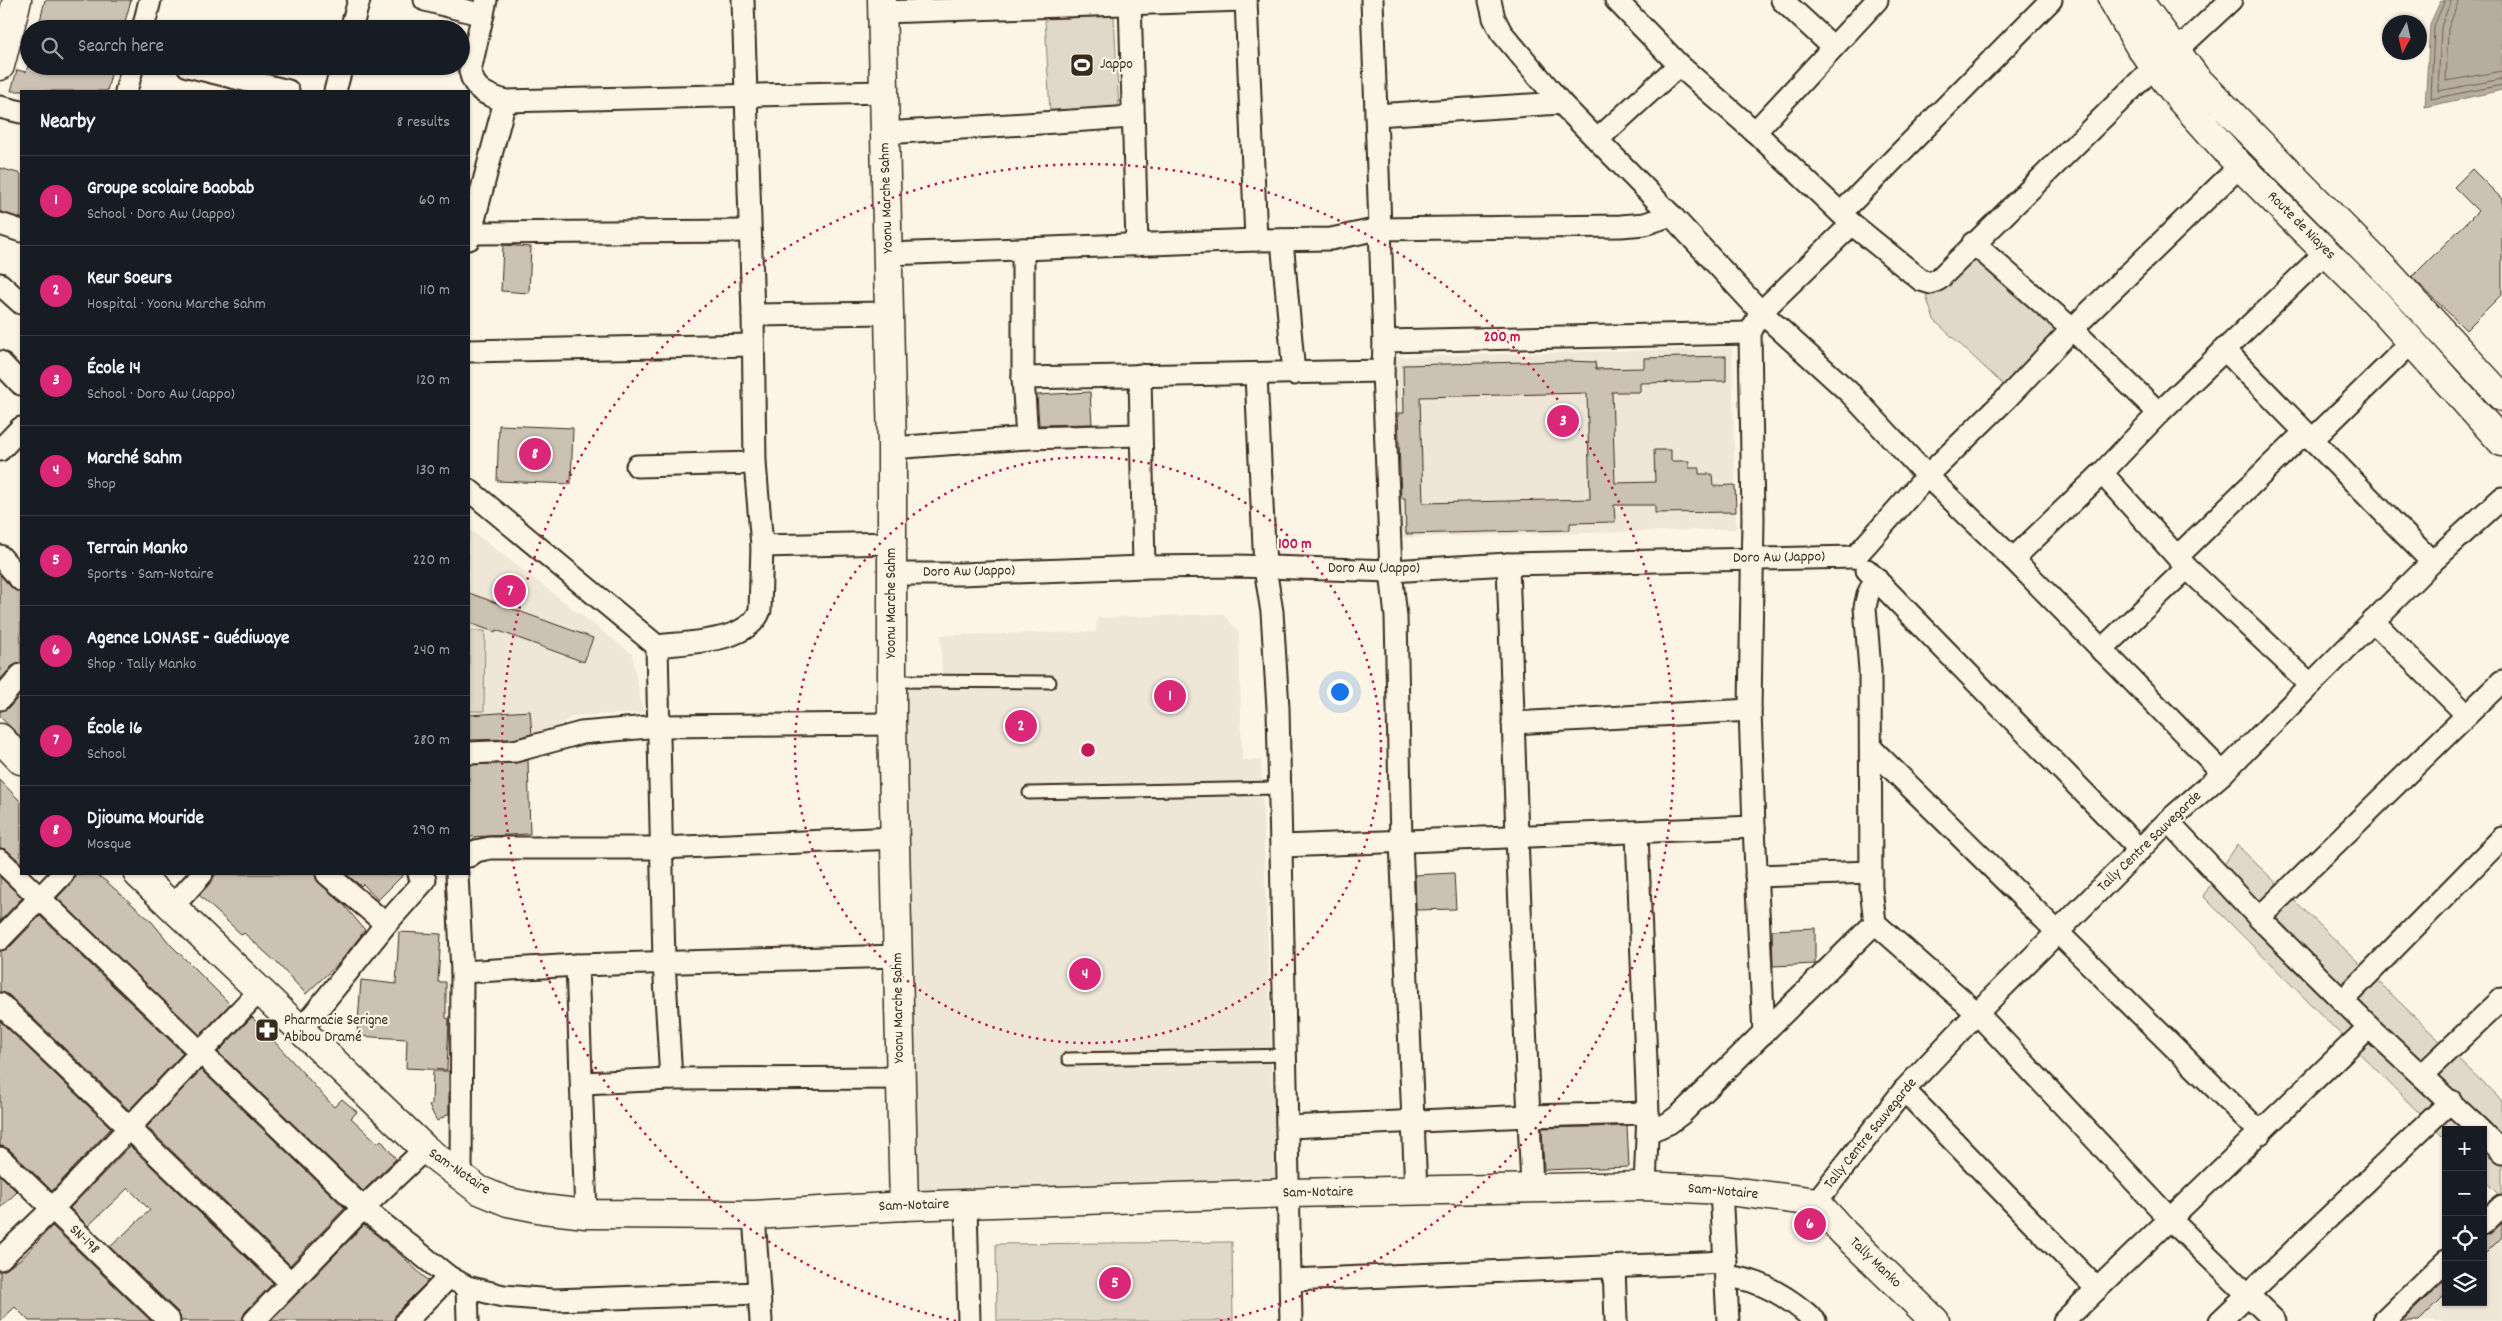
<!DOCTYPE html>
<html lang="en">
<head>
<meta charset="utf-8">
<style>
	body { margin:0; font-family:Dekko,sans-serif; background:#20242c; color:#f1f3f6 }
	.controls { position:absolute; right:15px; bottom:15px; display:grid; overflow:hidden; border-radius:0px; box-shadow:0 1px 4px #0004 }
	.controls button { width:45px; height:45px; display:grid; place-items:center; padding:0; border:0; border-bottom:1px solid #363941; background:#171b24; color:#f1f3f6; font:25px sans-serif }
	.compass { position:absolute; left:2382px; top:15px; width:45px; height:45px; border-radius:50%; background:#171b24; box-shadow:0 1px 4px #0004; rotate:188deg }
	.you { position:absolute; left:1339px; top:691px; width:18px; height:18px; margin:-12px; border:4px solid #fff; border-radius:50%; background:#1a73e8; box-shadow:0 0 0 8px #1a73e833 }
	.badge { display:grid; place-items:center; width:32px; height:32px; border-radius:50%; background:#db2777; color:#fff; font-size:16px; font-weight:700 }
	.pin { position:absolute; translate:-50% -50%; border:2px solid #fff; box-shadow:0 1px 5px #0006 }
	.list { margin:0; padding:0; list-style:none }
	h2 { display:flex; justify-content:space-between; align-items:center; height:65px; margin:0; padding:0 20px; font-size:21px }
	h2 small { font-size:16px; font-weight:400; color:#9ea1a6 }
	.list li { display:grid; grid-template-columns:32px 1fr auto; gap:15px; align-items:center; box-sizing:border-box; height:90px; padding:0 20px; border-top:1px solid #363941 }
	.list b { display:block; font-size:19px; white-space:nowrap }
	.list p { margin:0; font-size:16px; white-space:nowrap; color:#9ea1a6 }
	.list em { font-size:16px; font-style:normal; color:#9ea1a6 }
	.icon { flex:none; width:28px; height:28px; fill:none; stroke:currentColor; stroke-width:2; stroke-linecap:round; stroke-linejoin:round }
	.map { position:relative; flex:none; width:2502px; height:1321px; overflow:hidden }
	.search { position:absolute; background:#171b24; box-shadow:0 1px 4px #0004; left:20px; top:20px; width:450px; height:55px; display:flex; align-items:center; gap:12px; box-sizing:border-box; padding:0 18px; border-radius:28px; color:#9ea1a6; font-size:19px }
	.panel { position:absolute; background:#171b24; box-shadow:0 1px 4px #0004; left:20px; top:90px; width:450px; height:785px; border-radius:0px }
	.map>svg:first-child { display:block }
</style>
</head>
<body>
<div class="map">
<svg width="2502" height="1321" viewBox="0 0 2502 1321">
	<rect width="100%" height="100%" fill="#fcf5e5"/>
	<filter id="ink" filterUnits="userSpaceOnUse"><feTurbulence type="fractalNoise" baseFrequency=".02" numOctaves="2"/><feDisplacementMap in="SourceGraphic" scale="10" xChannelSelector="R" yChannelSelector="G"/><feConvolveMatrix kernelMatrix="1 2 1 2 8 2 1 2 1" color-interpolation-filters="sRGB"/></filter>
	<g filter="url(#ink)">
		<g fill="#eee6d6">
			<polygon points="1732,348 1736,529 1394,538 1390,357"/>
			<polygon points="469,529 632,654 643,713 574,716 534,739 469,741"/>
			<polygon points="1223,614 1239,632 1242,760 1261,760 1276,1182 907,1197 894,689 942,687 941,635 1096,632 1097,618"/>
			<polygon points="2502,1219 2502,1321 2390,1321 2446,1266 2446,1302 2483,1302 2483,1230"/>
		</g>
		<g fill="#e0d8c8" stroke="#8e8173">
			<polygon points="1114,16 1119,111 1050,114 1045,19"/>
			<polygon points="1974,245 2070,331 2011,392 1934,320 1926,296"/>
			<polygon points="469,631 485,631 484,711 469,711"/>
			<polygon points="2237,845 2502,1101 2502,1197 2483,1178 2483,1130 2446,1130 2446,1140 2203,896"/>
			<polygon points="1232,1242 1233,1321 997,1321 996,1244"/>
		</g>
		<polygon fill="#b7ad9e" stroke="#85796b" points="2441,0 2502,0 2502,90 2425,107 2430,24"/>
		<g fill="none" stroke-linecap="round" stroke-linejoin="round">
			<g stroke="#6d5e51" stroke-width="1">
				<polyline points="2445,0 2434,26 2431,99 2502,85"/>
				<polyline points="2451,0 2441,27 2438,91 2502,79"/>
				<polyline points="2459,0 2448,29 2446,81 2502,71"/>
			</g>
		</g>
		<g fill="#ccc2b3" stroke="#3b2a1e" fill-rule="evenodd">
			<polygon points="45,0 131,0 123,29 38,29"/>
			<polygon points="28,66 113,66 107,91 11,91 17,70 26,72"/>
			<polygon points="0,168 21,174 21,218 0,212"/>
			<polygon points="2472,169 2502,199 2502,294 2466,330 2412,277 2478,211 2454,187"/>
			<polygon points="503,245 531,247 529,293 501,291"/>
			<path d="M1726 356V381L1640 383V392H1612L1615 483 1655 482 1654 450H1671V461H1689V468H1699V474H1712L1713 486 1735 485 1736 512 1655 513V505H1614L1615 522 1570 523V530L1406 534 1405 498H1401L1398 413H1404L1403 365 1566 361 1595 362 1596 369 1644 368V358ZM1587 393 1590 499 1423 503 1420 397Z"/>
			<polygon points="1090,392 1092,424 1039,425 1037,395"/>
			<polygon points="499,425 573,428 571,484 497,481"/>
			<polygon points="0,575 12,588 21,593 21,663 12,666 0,680"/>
			<polygon points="469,593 593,638 584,662 496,630 495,632 469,623"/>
			<polygon points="21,694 21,737 0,717 0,711 9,708"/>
			<polygon points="530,711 532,734 513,739 469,740 469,715"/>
			<polygon points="528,760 530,834 469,837 469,765 516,763"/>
			<polygon points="0,780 21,802 21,863 8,851 0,848"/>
			<polygon points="1454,873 1456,909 1416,910 1415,875"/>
			<polygon points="75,874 96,874 107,882 152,922 170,944 230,1004 200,1035 57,898 72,882"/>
			<polygon points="216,874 315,874 319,883 343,904 365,930 341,961 306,994 277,963 244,933 242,935 199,895"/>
			<polygon points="346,874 404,874 378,900 363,884 361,886"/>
			<polygon points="0,877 22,898 0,921"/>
			<polygon points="40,916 183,1053 129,1110 9,995 0,992 0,951 9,948"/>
			<polygon points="1815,928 1815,964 1773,966 1772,930"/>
			<polygon points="399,932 441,934 438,982 446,982 446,1018 449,1019 447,1070 406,1068 407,1039 357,1036 361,980 396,984"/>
			<polygon points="252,1017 334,1107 342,1099 357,1112 351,1118 378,1143 381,1140 396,1159 363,1191 218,1052"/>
			<polygon points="0,1021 111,1128 52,1191 9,1149 0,1146"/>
			<polygon points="201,1070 345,1208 290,1265 147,1127"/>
			<polygon points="433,1071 449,1071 449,1114 437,1121 429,1106 432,1104"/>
			<polygon points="1627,1126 1629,1167 1544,1170 1542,1128"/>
			<polygon points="130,1146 273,1283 245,1312 242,1321 181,1321 178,1312 110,1247 150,1210 128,1188 88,1226 70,1208"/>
			<polygon points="0,1175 17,1192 0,1208"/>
			<polygon points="2502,1223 2502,1237 2483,1256 2483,1236 2491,1233"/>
			<polygon points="364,1225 402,1256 428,1281 397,1312 394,1321 271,1321"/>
			<polygon points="52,1226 151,1321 29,1321 15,1307 0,1321 0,1271 8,1268 23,1257"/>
			<polygon points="2446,1279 2446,1294 2419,1321 2402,1321"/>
		</g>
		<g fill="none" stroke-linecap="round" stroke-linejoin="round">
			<g stroke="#3b2a1e" stroke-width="15">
				<g id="lane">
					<polyline points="892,681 1050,682"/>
					<polyline points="1029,793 1281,788"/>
					<polyline points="1068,1059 1286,1055"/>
				</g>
			</g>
			<g stroke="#3b2a1e" stroke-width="25">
				<g id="street">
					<polyline points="425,0 483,15"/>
					<path d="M486 0 470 71C474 91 487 95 505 101L883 92"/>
					<polyline points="1130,0 1137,245"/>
					<polyline points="1246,0 1256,240"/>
					<polyline points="1372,0 1384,341 1383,371 1391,571 1396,617 1401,842 1416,1190"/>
					<polyline points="1616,0 1679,65 1755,132 1852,224 1921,280 1931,283 1939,279 2154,67"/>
					<polyline points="1782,0 1833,47"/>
					<polyline points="1490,1 1494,18 1501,32 1561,103 1671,215 1761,312 1851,394 1927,476 2013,559 2223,773"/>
					<polyline points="882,12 1243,0"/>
					<polyline points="143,29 150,0"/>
					<polyline points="351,29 359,0"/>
					<polyline points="2175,52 2231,0"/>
					<polyline points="188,66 288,91"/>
					<polyline points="126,91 133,66"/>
					<polyline points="335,91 342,66"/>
					<polyline points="0,107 21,112"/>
					<polyline points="1376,115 1561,103"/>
					<polyline points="1755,132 1877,0"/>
					<polyline points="885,133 1132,117"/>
					<polyline points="1598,139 1679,65"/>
					<polyline points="1841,213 2051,0"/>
					<polyline points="0,224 21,231"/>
					<polyline points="470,233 750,231"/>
					<polyline points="469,239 505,101"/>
					<polyline points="1282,240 1294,374"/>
					<polyline points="1973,243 2072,329 2159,413"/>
					<polyline points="1023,249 1023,378 1027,438"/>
					<polyline points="889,254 1256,240 1331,239 1379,229 1621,226 1645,224 1671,215"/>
					<polyline points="0,284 21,303"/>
					<polyline points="753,315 888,313"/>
					<polyline points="1384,341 1750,333"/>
					<polyline points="2224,349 2432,562"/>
					<polyline points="469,351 753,345"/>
					<polyline points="0,362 21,384"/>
					<polyline points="1140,375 1144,567"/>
					<polyline points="1256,375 1265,568 1272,612 1278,708 1291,1321"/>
					<polyline points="1023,378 1383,371"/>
					<polyline points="2312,440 2411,343"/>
					<polyline points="892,448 1027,438 1140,435"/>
					<polyline points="0,450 21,428"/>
					<polyline points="637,466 755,463"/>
					<polyline points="2102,473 2187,568 2310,684"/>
					<path d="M469 490 657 646C688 642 749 643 760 610L762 546 755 463 753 315 743 0"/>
					<polyline points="762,546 893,543"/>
					<polyline points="0,556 21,580"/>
					<polyline points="2178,556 2305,432"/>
					<polyline points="1855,557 1927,476 2007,398 2072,329 2240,166"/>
					<polyline points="2013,559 2102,473 2159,413 2326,252"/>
					<polyline points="1508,564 1517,837 1532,1188"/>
					<polyline points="1867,570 2140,850"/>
					<polyline points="893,574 961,574 1144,567 1237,566 1391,571 1508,564 1855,557"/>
					<polyline points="1876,578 1868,594 1865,607 1870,670 1871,888 1875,923 1977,1013 2171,1220 2275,1321"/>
					<polyline points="2373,621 2467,715"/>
					<polyline points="657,646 664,962 671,1079"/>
					<polyline points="2101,650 2187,568"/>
					<polyline points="0,699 21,675"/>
					<polyline points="1513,723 1750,710"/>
					<polyline points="1871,748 2261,1133"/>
					<polyline points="469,753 515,751 581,733 659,726 892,724"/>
					<polyline points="2168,821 2259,918 2369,1027 2480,1130"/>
					<polyline points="1637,833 1648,1113 1645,1186"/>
					<polyline points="1283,846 1754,827"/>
					<polyline points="469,856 476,851 490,848 661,848 896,838"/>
					<polyline points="0,860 363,1208 449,1277 467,1287 503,1296 553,1300 759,1293"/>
					<polyline points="327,874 386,924"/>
					<polyline points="457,874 462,972 461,1177"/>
					<polyline points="1756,876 1871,872"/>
					<polyline points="173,906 202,874"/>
					<polyline points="2259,918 2502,681"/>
					<polyline points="0,939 63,874"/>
					<polyline points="577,965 586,1214"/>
					<polyline points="462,972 577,965 898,956"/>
					<polyline points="2343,1000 2502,838"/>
					<polyline points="0,1004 291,1283"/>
					<polyline points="301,1030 386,924 425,880 419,874"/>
					<polyline points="1764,1033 1754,827 1750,710 1753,518 1750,333 1761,312 1852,224"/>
					<polyline points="2422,1075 2502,999"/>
					<polyline points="583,1083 671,1079 901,1078"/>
					<polyline points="1904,1090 2097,1289"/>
					<polyline points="1289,1127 1529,1116 1648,1113"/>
					<polyline points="1648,1132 1669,1123 1681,1114 1875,923"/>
					<polyline points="2483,1133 2502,1152"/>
					<polyline points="0,1158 169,1321"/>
					<polyline points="1721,1190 1728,1321"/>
					<polyline points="1816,1202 1904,1090 1977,1013 2168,821 2223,773 2432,562 2502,498"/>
					<polyline points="966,1205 969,1321"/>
					<polyline points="754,1215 761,1321"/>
					<polyline points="2483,1224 2502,1206"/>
					<polyline points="0,1259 52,1209 259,991"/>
					<polyline points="1614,1267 1616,1321"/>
					<path d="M1726 1277C1758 1277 1793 1300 1815 1321"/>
					<polyline points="1292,1280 1726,1262"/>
					<polyline points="467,1287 468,1321"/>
					<polyline points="254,1321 363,1208 425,1149"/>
					<polyline points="406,1321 449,1277"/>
					<polyline points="2064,1321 2369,1027"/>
					<polyline points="2220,1321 2451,1101"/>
					<polyline points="2384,1321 2446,1261"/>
				</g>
			</g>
			<g stroke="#3b2a1e" stroke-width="31">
				<g id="secondary">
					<polyline points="882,0 892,448 892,724 904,1206"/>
					<polyline points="2113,0 2140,47 2180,99 2240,166 2373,299 2502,442"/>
					<polyline points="2138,0 2196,78 2387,272 2502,397"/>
					<polyline points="0,66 17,0"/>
					<polyline points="0,738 21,760"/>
					<polyline points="138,874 425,1149 479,1190 508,1202 543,1209 586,1214 754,1215 904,1206 1290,1193 1645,1186 1721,1190 1816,1202 1844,1233 1935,1321"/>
				</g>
			</g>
			<use href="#lane" stroke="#fcf5e5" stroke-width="11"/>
			<use href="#street" stroke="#fcf5e5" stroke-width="21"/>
			<use href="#secondary" stroke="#fcf5e5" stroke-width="28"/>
		</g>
	</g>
	<g fill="none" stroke="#c2185b" stroke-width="2.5" stroke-dasharray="2.5 5">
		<circle cx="1088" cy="750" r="293"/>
		<path d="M956 1321A586 586 0 1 1 1220 1321"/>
	</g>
	<defs>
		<g id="stadium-square" transform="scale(1.25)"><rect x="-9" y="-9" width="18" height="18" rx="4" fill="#3b2a1e" stroke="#fcf5e5"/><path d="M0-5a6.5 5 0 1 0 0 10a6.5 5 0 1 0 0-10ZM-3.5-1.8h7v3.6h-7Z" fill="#fff"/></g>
		<g id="pharmacy-square" transform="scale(1.25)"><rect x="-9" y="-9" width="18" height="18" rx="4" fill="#3b2a1e" stroke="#fcf5e5"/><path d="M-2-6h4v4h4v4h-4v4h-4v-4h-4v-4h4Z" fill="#fff"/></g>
	</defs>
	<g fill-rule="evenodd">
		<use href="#stadium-square" x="1082" y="65"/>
		<use href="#pharmacy-square" x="267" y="1030"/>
	</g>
	<g text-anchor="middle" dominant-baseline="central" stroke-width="4.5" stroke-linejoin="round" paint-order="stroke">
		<g font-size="15" fill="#3b2a1e" stroke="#fcf5e5" text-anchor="start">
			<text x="1100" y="65">Jappo</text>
			<text x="284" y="1021">Pharmacie Serigne<tspan x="284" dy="17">Abibou Dramé</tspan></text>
		</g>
		<g font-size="15" fill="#3b2a1e" stroke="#fcf5e5">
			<text transform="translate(887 198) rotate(-92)">Yoonu Marche Sahm</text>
			<text transform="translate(2301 226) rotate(45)">Route de Niayes</text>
			<text transform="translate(1779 558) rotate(-1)">Doro Aw (Jappo)</text>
			<text x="1374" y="569">Doro Aw (Jappo)</text>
			<text transform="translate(969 572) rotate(-1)">Doro Aw (Jappo)</text>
			<text transform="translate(892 603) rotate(-90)">Yoonu Marche Sahm</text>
			<text transform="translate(2150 842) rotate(-44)">Tally Centre Sauvegarde</text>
			<text transform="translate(899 1008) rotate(-91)">Yoonu Marche Sahm</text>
			<text transform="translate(1871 1134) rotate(-51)">Tally Centre Sauvegarde</text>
			<text transform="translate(459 1172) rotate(34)">Sam-Notaire</text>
			<text transform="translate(1723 1192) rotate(5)">Sam-Notaire</text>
			<text transform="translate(1318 1193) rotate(-1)">Sam-Notaire</text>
			<text transform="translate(914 1206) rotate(-2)">Sam-Notaire</text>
			<text transform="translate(84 1240) rotate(44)">SN-198</text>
			<text transform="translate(1875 1263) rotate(44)">Tally Manko</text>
		</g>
	</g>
	<circle cx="1088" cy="750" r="8" fill="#c2185b" stroke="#fcf5e5" stroke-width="2.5"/>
	<g font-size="15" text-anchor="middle" font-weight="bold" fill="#c2185b" stroke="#fcf5e5" stroke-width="4.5" stroke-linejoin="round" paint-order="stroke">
		<text x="1502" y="341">200 m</text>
		<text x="1295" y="548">100 m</text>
	</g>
</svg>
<div class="controls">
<button>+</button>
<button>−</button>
<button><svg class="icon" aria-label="locate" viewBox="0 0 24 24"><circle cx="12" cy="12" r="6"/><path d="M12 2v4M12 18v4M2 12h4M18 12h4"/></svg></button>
<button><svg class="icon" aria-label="layers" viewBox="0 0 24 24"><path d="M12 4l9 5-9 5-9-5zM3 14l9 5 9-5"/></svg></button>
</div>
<svg class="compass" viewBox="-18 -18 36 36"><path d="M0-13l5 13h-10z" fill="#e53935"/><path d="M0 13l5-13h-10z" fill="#9ea1a6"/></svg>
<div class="you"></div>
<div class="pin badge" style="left:1170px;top:696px">1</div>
<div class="pin badge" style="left:1021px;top:726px">2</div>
<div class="pin badge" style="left:1563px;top:421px">3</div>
<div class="pin badge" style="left:1085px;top:974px">4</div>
<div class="pin badge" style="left:1115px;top:1283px">5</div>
<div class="pin badge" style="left:1810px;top:1224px">6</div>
<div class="pin badge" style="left:510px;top:591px">7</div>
<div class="pin badge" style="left:535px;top:454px">8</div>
<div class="search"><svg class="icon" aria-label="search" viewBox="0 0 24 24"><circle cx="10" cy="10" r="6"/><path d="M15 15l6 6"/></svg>Search here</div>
<section class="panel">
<h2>Nearby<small>8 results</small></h2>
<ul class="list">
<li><span class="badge">1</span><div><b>Groupe scolaire Baobab</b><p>School · Doro Aw (Jappo)</p></div><em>60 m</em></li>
<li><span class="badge">2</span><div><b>Keur Soeurs</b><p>Hospital · Yoonu Marche Sahm</p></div><em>110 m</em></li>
<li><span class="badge">3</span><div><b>École 14</b><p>School · Doro Aw (Jappo)</p></div><em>120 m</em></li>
<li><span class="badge">4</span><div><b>Marché Sahm</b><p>Shop</p></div><em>130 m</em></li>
<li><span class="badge">5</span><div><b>Terrain Manko</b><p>Sports · Sam-Notaire</p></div><em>220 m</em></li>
<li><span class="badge">6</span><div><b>Agence LONASE - Guédiwaye</b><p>Shop · Tally Manko</p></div><em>240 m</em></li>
<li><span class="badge">7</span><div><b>École 16</b><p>School</p></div><em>280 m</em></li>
<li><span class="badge">8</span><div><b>Djiouma Mouride</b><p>Mosque</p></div><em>290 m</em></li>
</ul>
</section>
</div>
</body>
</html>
